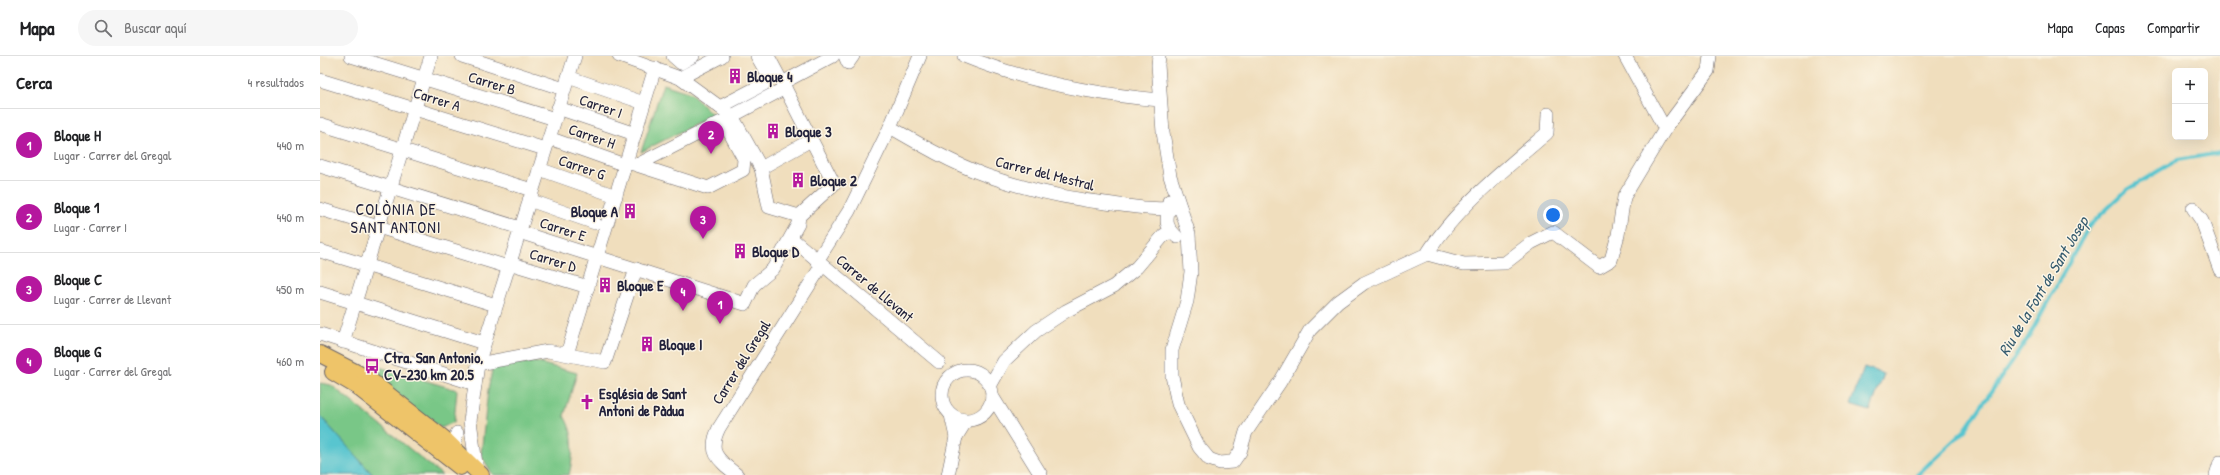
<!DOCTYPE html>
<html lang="es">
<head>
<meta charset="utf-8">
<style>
	body { margin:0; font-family:"Patrick Hand",sans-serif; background:#f6f6f6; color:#202124 }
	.controls { position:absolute; right:12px; top:12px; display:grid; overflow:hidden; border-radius:6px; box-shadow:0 4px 16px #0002 }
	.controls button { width:36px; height:36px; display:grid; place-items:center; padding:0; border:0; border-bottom:1px solid #e0e0e0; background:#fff; color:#202124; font:20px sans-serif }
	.you { position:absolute; left:1233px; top:159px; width:14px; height:14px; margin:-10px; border:3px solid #fff; border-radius:50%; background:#1a73e8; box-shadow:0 0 0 6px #1a73e833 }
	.badge { display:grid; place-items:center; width:26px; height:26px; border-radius:50%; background:#b5179e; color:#fff; font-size:13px; font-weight:700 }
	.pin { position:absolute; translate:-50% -33px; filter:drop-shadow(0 1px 2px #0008) }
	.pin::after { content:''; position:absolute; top:21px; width:14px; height:12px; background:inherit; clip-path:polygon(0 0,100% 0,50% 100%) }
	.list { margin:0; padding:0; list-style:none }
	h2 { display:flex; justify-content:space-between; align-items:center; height:52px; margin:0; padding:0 16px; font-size:17px }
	h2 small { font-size:13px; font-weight:400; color:#757577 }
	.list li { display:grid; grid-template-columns:26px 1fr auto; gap:12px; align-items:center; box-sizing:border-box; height:72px; padding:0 16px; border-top:1px solid #e0e0e0 }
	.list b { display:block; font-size:15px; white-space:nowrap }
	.list p { margin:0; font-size:13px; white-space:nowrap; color:#757577 }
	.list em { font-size:13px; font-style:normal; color:#757577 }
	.icon { flex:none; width:22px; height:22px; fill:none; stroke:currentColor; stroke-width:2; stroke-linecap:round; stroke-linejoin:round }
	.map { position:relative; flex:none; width:1900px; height:419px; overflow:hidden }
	header { display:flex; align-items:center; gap:24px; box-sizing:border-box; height:56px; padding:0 20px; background:#fff; border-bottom:1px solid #e0e0e0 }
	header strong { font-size:19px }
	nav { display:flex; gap:22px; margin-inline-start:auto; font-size:14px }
	.search { width:280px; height:36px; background:#f6f6f6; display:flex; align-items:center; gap:10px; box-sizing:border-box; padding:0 14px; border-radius:22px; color:#757577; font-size:15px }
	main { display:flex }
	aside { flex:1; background:#fff }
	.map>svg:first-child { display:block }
</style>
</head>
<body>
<header>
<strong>Mapa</strong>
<div class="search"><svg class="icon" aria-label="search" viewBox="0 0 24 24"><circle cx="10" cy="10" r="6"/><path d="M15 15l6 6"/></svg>Buscar aquí</div>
<nav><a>Mapa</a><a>Capas</a><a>Compartir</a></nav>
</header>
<main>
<aside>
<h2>Cerca<small>4 resultados</small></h2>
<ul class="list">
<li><span class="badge">1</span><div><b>Bloque H</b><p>Lugar · Carrer del Gregal</p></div><em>440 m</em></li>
<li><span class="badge">2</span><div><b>Bloque 1</b><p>Lugar · Carrer I</p></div><em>440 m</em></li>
<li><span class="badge">3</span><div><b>Bloque C</b><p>Lugar · Carrer de Llevant</p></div><em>450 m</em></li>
<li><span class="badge">4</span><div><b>Bloque G</b><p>Lugar · Carrer del Gregal</p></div><em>460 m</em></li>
</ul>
</aside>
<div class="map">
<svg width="1900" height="419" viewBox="0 0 1900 419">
	<rect width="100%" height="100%" fill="#fcf5e5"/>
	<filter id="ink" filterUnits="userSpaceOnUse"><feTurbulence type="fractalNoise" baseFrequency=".025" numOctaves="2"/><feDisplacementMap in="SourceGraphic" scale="8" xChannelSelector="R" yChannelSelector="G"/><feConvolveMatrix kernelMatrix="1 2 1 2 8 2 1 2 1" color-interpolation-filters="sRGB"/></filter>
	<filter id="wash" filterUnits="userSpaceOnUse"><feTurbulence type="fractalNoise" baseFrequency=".012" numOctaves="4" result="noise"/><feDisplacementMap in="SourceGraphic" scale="16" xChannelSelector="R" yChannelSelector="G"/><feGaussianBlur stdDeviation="0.9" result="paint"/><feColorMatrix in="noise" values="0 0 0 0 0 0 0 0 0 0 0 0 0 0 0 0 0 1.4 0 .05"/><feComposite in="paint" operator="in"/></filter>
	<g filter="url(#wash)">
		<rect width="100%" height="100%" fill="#f0debd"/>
		<g fill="#79c787" stroke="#4e7461">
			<polygon points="343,28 371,37 393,59 321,96"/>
			<path d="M215 306 257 317 244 360C255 378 254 398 249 419H173L161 399 168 334 173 310Z"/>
			<polygon points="56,310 137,334 134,366 121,372 47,322"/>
			<polygon points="0,327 11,329 122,419 53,419 0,360"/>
		</g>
		<g fill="#58c5cf" stroke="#3d7485">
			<polygon points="1544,311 1564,318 1550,355 1530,349"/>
			<polygon points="0,360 53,419 0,419"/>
		</g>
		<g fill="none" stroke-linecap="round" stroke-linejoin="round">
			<polyline stroke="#58c5cf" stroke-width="4" points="1597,419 1645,374 1708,282 1769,170 1808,133 1857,104 1900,97"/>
		</g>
	</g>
	<g filter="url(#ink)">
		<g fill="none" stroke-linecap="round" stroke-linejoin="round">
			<g stroke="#6a6468" stroke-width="14">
				<g id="minor">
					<polyline points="31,0 235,63"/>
					<polyline points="142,0 244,33"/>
					<polyline points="299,0 360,22 412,60 441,112 449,151 479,160"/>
					<polyline points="353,0 361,7 373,0"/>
					<polyline points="448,0 465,32"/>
					<polyline points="525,0 528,7 533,0"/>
					<path d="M644 0C705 25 773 38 840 44"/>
					<polyline points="839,0 838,9 843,76 850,120 869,178 871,216 867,245 852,294 852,320 858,348 879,391 889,403 900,407 913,406 920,396 926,376 960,326 990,274 1018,246 1044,227 1107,198 1144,208 1185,207 1211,187 1233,176 1279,211 1291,204 1298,179 1304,141 1345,73 1388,15 1390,0"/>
					<polyline points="1305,0 1345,73"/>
					<polyline points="248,21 324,47"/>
					<polyline points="360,22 402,0"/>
					<polyline points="0,24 225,93"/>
					<polyline points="462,27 513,0"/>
					<polyline points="400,51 444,28 448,19 437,0"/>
					<polyline points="238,52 315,78"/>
					<polyline points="0,68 212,134"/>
					<path d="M570 71C601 89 632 107 665 119 707 134 749 143 793 148 815 151 838 155 860 151"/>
					<polyline points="229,82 305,109"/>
					<polyline points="306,106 317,109 388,132 423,114 424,103 406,70 401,66 317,109"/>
					<polyline points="0,110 200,172"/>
					<polyline points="441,112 491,84"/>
					<polyline points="219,113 296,140"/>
					<polyline points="209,144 275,167"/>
					<path d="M849 145C848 164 842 167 857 181"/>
					<polyline points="1873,152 1882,165 1900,214"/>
					<polyline points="0,153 188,211"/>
					<polyline points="199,176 425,248 434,229 453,213 478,168 479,160 514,128 465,32 412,60"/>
					<polyline points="471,182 619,306"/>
					<polyline points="0,195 176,249"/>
					<path d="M1107 198C1135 153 1186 112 1227 77L1228 58"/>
					<polyline points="497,205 529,155 570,71 600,0"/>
					<polyline points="189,207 268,231"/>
					<polyline points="0,236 164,287"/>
					<polyline points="0,278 155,328"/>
					<polyline points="23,286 111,0"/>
					<polyline points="247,298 335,12"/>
					<polyline points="158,308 228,295 285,306 316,213"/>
					<circle cx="647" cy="339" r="25"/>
					<polyline points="670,330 684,305 716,275 746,255 794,230 817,211 844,179 852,176"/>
					<polyline points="672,340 721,419"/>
					<polyline points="631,359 636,381 646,365"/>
					<polyline points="135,398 133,392 137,377"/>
					<polyline points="157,415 150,365 158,308 255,0"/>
					<path d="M417 419C398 404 387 396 399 372L502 209"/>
					<polyline points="628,419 636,381"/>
					<polyline points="1896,419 1900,406"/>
				</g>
			</g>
			<g stroke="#6a6468" stroke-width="18">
				<g id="major">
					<polyline points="0,298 47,322 123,382 161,419"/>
					<polyline points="13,316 35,329 140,411"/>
				</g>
			</g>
			<use href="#minor" stroke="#fff" stroke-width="13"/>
			<use href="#major" stroke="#eec469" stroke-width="16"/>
		</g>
	</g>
	<defs>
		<g id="building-bare" transform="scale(1.2)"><path d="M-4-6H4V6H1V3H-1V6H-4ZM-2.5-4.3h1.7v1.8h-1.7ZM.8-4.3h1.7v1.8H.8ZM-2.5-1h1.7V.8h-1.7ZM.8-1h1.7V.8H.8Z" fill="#b5179e" stroke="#fcf5e5" stroke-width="2.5" paint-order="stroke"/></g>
		<g id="bus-bare" transform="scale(1.2)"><path d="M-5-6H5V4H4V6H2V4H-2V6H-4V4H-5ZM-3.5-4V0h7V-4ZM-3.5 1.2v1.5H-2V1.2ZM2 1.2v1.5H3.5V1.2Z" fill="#b5179e" stroke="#fcf5e5" stroke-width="2.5" paint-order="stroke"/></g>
		<g id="church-bare" transform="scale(1.2)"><path d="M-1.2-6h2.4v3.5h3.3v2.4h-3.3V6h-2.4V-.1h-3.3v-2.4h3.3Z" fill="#b5179e" stroke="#fcf5e5" stroke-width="2.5" paint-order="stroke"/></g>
	</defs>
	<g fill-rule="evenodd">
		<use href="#building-bare" x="415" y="20"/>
		<use href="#building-bare" x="453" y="75"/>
		<use href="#building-bare" x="478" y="124"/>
		<use href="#building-bare" x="310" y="155"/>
		<use href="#building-bare" x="420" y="195"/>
		<use href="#building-bare" x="285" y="229"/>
		<use href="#building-bare" x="327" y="288"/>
		<use href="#bus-bare" x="52" y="310"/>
		<use href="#church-bare" x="267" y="346"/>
	</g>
	<g text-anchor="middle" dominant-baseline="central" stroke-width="3" stroke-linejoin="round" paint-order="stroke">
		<g font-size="15" font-weight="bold" fill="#22223b" stroke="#fcf5e5" text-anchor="start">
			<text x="427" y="20">Bloque 4</text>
			<text x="465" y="75">Bloque 3</text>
			<text x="490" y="124">Bloque 2</text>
			<text x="298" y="155" text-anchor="end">Bloque A</text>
			<text x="432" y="195">Bloque D</text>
			<text x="297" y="229">Bloque E</text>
			<text x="339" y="288">Bloque I</text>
			<text x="64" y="301">Ctra. San Antonio,<tspan x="64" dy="17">CV-230 km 20.5</tspan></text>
			<text x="279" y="337">Església de Sant<tspan x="279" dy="17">Antoni de Pàdua</tspan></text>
		</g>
		<g font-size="15" fill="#22223b" stroke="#fcf5e5">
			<text transform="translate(172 27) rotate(17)">Carrer B</text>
			<text transform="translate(117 43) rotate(17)">Carrer A</text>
			<text transform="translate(281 50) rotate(19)">Carrer I</text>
			<text transform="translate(272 80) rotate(19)">Carrer H</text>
			<text transform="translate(262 111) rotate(19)">Carrer G</text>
			<text transform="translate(725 117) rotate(14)">Carrer del Mestral</text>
			<text transform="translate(243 173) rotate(18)">Carrer E</text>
			<text transform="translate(233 204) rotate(17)">Carrer D</text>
			<text transform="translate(555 232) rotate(40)">Carrer de Llevant</text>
			<text transform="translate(421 306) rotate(-58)">Carrer del Gregal</text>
		</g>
		<g font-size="16" letter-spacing="1" fill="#22223b" stroke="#fcf5e5">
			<text x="76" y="153">COLÒNIA DE<tspan x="76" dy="18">SANT ANTONI</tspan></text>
		</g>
		<g font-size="16" font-style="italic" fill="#355b6f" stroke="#fcf5e5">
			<text transform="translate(1723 230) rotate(-59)">Riu de la Font de Sant Josep</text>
		</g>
	</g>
</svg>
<div class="controls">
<button>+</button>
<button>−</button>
</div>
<div class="you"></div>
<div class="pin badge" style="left:400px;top:268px">1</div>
<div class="pin badge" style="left:391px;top:98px">2</div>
<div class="pin badge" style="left:383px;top:183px">3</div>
<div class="pin badge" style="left:363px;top:255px">4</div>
</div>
</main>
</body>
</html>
